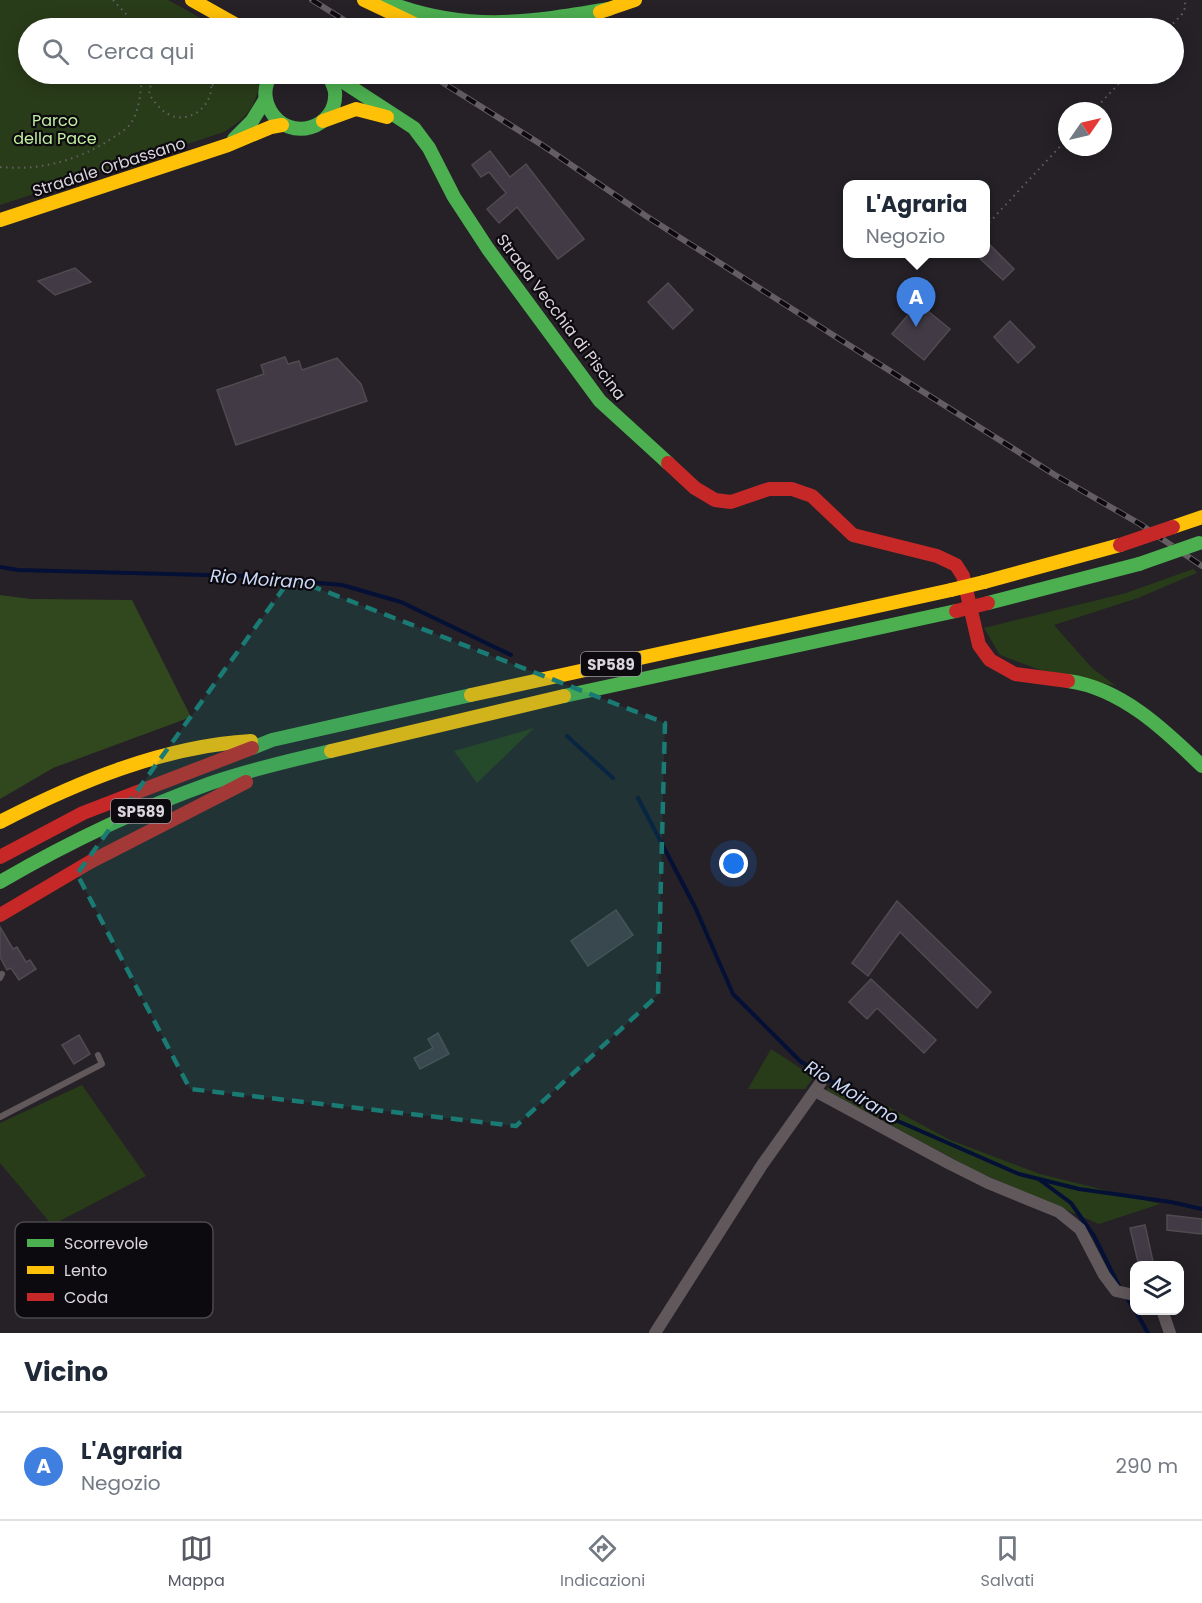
<!DOCTYPE html>
<html lang="it">
<head>
<meta charset="utf-8">
<style>
	body { margin:0; font-family:Poppins,sans-serif; background:#f2f2f3; color:#1f2937 }
	.controls { position:absolute; right:18px; bottom:18px; display:grid; overflow:hidden; border-radius:12px; box-shadow:0 3px 15px #0003 }
	.controls button { width:54px; height:54px; display:grid; place-items:center; padding:0; border:0; border-bottom:2px solid #e0e1e3; background:#fff; color:#1f2937; font:30px sans-serif }
	.compass { position:absolute; left:1058px; top:102px; width:54px; height:54px; border-radius:50%; background:#fff; box-shadow:0 3px 15px #0003; rotate:56deg }
	.you { position:absolute; left:734px; top:864px; width:21px; height:21px; margin:-15px; border:4px solid #fff; border-radius:50%; background:#1a73e8; box-shadow:0 0 0 9px #1a73e833 }
	.badge { display:grid; place-items:center; width:39px; height:39px; border-radius:50%; background:#575a65; color:#fff; font-size:20px; font-weight:700 }
	.pin { position:absolute; translate:-50% -50px; filter:drop-shadow(0 2px 3px #0008) }
	.pin::after { content:''; position:absolute; top:32px; width:21px; height:18px; background:inherit; clip-path:polygon(0 0,100% 0,50% 100%) }
	.popup { position:absolute; left:843px; top:180px; width:147px; height:78px; box-sizing:border-box; display:grid; place-content:center; border-radius:12px; background:#fff; filter:drop-shadow(0 2px 4px #0005); font-size:20px; white-space:nowrap; color:#747a83 }
	.popup b { font-size:22px; color:#1f2937 }
	.popup::after { content:''; position:absolute; left:50%; top:100%; margin-left:-12px; border:12px solid transparent; border-top-color:#fff }
	.list { margin:0; padding:0; list-style:none }
	h2 { display:flex; justify-content:space-between; align-items:center; height:78px; margin:0; padding:0 24px; font-size:26px }
	h2 small { font-size:20px; font-weight:400; color:#747a83 }
	.list li { display:grid; grid-template-columns:39px 1fr auto; gap:18px; align-items:center; box-sizing:border-box; height:108px; padding:0 24px; border-top:2px solid #e0e1e3 }
	.list b { display:block; font-size:22px; white-space:nowrap }
	.list p { margin:0; font-size:20px; white-space:nowrap; color:#747a83 }
	.list em { font-size:20px; font-style:normal; color:#747a83 }
	.icon { flex:none; width:33px; height:33px; fill:none; stroke:currentColor; stroke-width:2; stroke-linecap:round; stroke-linejoin:round }
	.map { position:relative; flex:none; width:1202px; height:1333px; overflow:hidden }
	.search { position:absolute; background:#fff; box-shadow:0 3px 15px #0003; left:18px; right:18px; top:18px; height:66px; display:flex; align-items:center; gap:15px; box-sizing:border-box; padding:0 21px; border-radius:33px; color:#747a83; font-size:22px }
	.sheet { height:186px; background:#fff }
	nav { display:flex; justify-content:space-around; align-items:center; box-sizing:border-box; height:84px; border-top:2px solid #e0e1e3; background:#fff; font-size:16px; color:#747a83 }
	nav a { display:grid; justify-items:center; gap:3px }
	nav .on { color:#575a65 }
	.map>svg:first-child { display:block }
</style>
</head>
<body>
<div class="map">
<svg width="1202" height="1333" viewBox="0 0 1202 1333">
	<rect width="100%" height="100%" fill="#252127"/>
	<g fill="#293c19">
		<path d="M0 0H168L219 28H28V74H259C259 104 249 116 224 132L0 205Z"/>
		<polygon points="1193,569 1197,573 1138,598 1054,625 1092,668 1116,686 1040,670 1000,655 984,628 1126,593"/>
		<polygon points="534,728 477,783 454,751"/>
		<polygon points="771,1049 814,1077 805,1089 748,1089"/>
		<polygon points="837,1079 950,1140 1040,1174 1160,1204 1099,1224 976,1171 826,1090"/>
		<polygon points="82,1085 146,1176 52,1225 0,1163 0,1123"/>
	</g>
	<polygon fill="#31481e" points="0,595 31,599 132,600 191,717 53,768 0,799"/>
	<g fill="none" stroke-linecap="round" stroke-linejoin="round">
		<g stroke="#041035" stroke-width="4">
			<polyline points="0,567 18,570 244,576 342,585 401,602 511,655"/>
			<polyline points="567,736 613,778"/>
			<polyline points="638,798 695,907 733,994 800,1061 884,1115 1019,1174 1079,1189 1171,1202 1202,1209"/>
			<polyline points="1040,1180 1071,1203 1094,1236 1120,1288"/>
			<polyline points="1126,1296 1134,1310"/>
			<polyline points="1135,1310 1148,1333"/>
		</g>
	</g>
	<g fill="#423a45" stroke="#4f4b50" stroke-width="1.5">
		<polygon points="490,151 510,177 526,164 584,239 558,259 517,207 499,223 487,209 506,193 489,172 481,177 472,165"/>
		<polygon points="985,240 1014,269 1003,280 975,254 985,254"/>
		<polygon points="75,268 91,282 55,295 38,281"/>
		<polygon points="668,283 693,310 673,329 648,302"/>
		<polygon points="918,303 950,329 924,360 892,334"/>
		<polygon points="1010,321 1035,347 1018,363 994,337"/>
		<polygon points="285,357 288,364 299,361 302,370 337,358 361,384 367,401 236,445 217,390 264,374 261,365"/>
		<polygon points="897,901 991,992 977,1008 900,932 868,976 852,963"/>
		<polygon points="616,910 633,935 588,966 571,941"/>
		<polygon points="0,927 13,949 17,947 26,962 30,960 36,969 19,980 11,968 7,970 0,957"/>
		<polygon points="871,979 936,1040 924,1053 877,1008 867,1019 849,1002"/>
		<polygon points="438,1033 449,1054 420,1069 414,1058 433,1048 428,1039"/>
		<polygon points="79,1035 90,1054 74,1064 62,1045"/>
		<polygon points="1167,1215 1202,1219 1202,1234 1167,1230"/>
		<polygon points="1145,1225 1154,1266 1139,1266 1130,1228"/>
	</g>
	<g fill="none" stroke-linecap="round" stroke-linejoin="round">
		<g stroke="#665f62" stroke-width="2" stroke-dasharray="1.5 4.5" stroke-linecap="butt">
			<polyline points="113,0 127,15 131,28"/>
			<polyline points="1169,28 1182,14 1186,6 1184,0"/>
			<path d="M153 74 149 94C155 103 162 112 172 116 197 124 220 96 208 74"/>
			<polyline points="212,85 232,79 238,74"/>
			<polyline points="1093,111 1128,74"/>
			<path d="M0 167C41 171 80 160 114 137 120 133 127 129 131 123 140 109 141 89 142 74"/>
			<polyline points="985,227 1067,139"/>
			<polyline points="958,256 960,254"/>
		</g>
		<g stroke="#61585b" stroke-width="6">
			<polyline points="0,978 2,974"/>
			<polyline points="0,1117 102,1064 98,1055"/>
		</g>
		<g stroke="#61585b" stroke-width="12">
			<polyline points="815,1091 950,1164 988,1183 1059,1212 1080,1229 1104,1275 1116,1291 1134,1295"/>
			<polyline points="1162,1310 1170,1333"/>
			<polyline points="655,1333 762,1165 821,1082"/>
		</g>
		<g stroke="#4caf50" stroke-width="14">
			<path d="M382 0C463 33 526 23 609 9"/>
			<path d="M272 74C264 85 263 97 270 110 289 144 338 128 335 92 334 86 330 79 328 74"/>
			<polyline points="331,74 414,128 429,148 454,197 488,249 600,401 668,463"/>
			<polyline points="234,139 252,121 265,100"/>
			<polyline points="988,603 1139,564"/>
			<path d="M1068 681C1121 688 1165 730 1202 766"/>
			<polyline points="564,696 956,611"/>
			<polyline points="252,748 272,740 471,695"/>
			<path d="M0 882C67 843 138 809 211 783 250 770 291 760 331 751"/>
		</g>
		<g stroke="#ffc107" stroke-width="14">
			<polyline points="192,0 242,28"/>
			<polyline points="364,0 423,28"/>
			<polyline points="600,12 635,0"/>
			<polyline points="323,121 356,109 387,117"/>
			<polyline points="0,220 228,145 271,127 282,125"/>
			<polyline points="1173,527 1202,517"/>
			<polyline points="984,582 1120,545"/>
			<polyline points="471,695 951,590"/>
			<polyline points="331,751 564,696"/>
			<path d="M0 822C77 782 164 746 251 741"/>
		</g>
		<g stroke="#c62828" stroke-width="14">
			<polyline points="668,463 695,488 715,500 731,502 769,489 792,489 812,496 853,535 937,556 956,565 963,576 979,645 990,660 1015,674 1068,681"/>
			<polyline points="0,857 83,813 252,748"/>
			<polyline points="0,915 90,862 246,782"/>
		</g>
		<g stroke="#645d61" stroke-width="6">
			<g id="rail">
				<polyline points="312,0 357,28"/>
				<polyline points="429,74 542,145 646,216 833,335 1055,475 1140,524 1202,566"/>
			</g>
		</g>
		<use href="#rail" stroke="#0d0a0f" stroke-width="4" stroke-dasharray="11" stroke-linecap="butt"/>
		<polyline stroke="#4caf50" stroke-width="14" points="1139,564 1199,543"/>
		<polyline stroke="#ffc107" stroke-width="14" points="951,590 984,582"/>
		<g stroke="#c62828" stroke-width="14">
			<polyline points="1120,545 1173,527"/>
			<polyline points="956,611 988,603"/>
		</g>
	</g>
	<path fill="#197b74" fill-opacity="0.2" stroke="#197b74" stroke-width="4.5" stroke-dasharray="12 8" stroke-linejoin="round" d="M291 578 665 723 658 995 516 1126 190 1089 77 874Z"/>
	<g text-anchor="middle" dominant-baseline="central" stroke-width="4.5" stroke-linejoin="round" paint-order="stroke">
		<g fill="#0d0a0f" stroke="#9c989f" stroke-width="1.5">
			<rect x="581" y="652" width="60" height="24" rx="4.5"/>
			<rect x="111" y="799" width="60" height="24" rx="4.5"/>
		</g>
		<g font-size="15" font-weight="bold" fill="#dad5dd">
			<text x="611" y="664">SP589</text>
			<text x="141" y="811">SP589</text>
		</g>
		<g font-size="16" fill="#c1eea0" stroke="#0d0a0f">
			<text x="55" y="120">Parco<tspan x="55" dy="18">della Pace</tspan></text>
		</g>
		<g font-size="16" fill="#dad5dd" stroke="#0d0a0f">
			<text transform="translate(109 167) rotate(-18)">Stradale Orbassano</text>
			<text transform="translate(561 317) rotate(53)">Strada Vecchia di Piscina</text>
		</g>
		<g font-size="18" font-style="italic" fill="#c9d9f7" stroke="#0d0a0f">
			<text transform="translate(263 579) rotate(4)">Rio Moirano</text>
			<text transform="translate(852 1092) rotate(31)">Rio Moirano</text>
		</g>
	</g>
	<rect x="15" y="1222" width="198" height="96" rx="9" fill="#0d0a0f" stroke="#4a474d" stroke-width="1.5"/>
	<rect x="27" y="1239" width="27" height="8" fill="#4caf50"/>
	<rect x="27" y="1266" width="27" height="8" fill="#ffc107"/>
	<rect x="27" y="1293" width="27" height="8" fill="#c62828"/>
	<g font-size="16" fill="#dad5dd">
		<text x="64" y="1249">Scorrevole</text>
		<text x="64" y="1276">Lento</text>
		<text x="64" y="1303">Coda</text>
	</g>
</svg>
<div class="controls">
<button><svg class="icon" aria-label="layers" viewBox="0 0 24 24"><path d="M12 4l9 5-9 5-9-5zM3 14l9 5 9-5"/></svg></button>
</div>
<svg class="compass" viewBox="-18 -18 36 36"><path d="M0-13l5 13h-10z" fill="#e53935"/><path d="M0 13l5-13h-10z" fill="#747a83"/></svg>
<div class="you"></div>
<div class="pin badge" style="left:916px;top:327px;background:#3f7fe0">A</div>
<div class="popup"><b>L'Agraria</b>Negozio</div>
<div class="search"><svg class="icon" aria-label="search" viewBox="0 0 24 24"><circle cx="10" cy="10" r="6"/><path d="M15 15l6 6"/></svg>Cerca qui</div>
</div>
<section class="sheet">
<h2>Vicino<small></small></h2>
<ul class="list">
<li><span class="badge" style="background:#3f7fe0">A</span><div><b>L'Agraria</b><p>Negozio</p></div><em>290 m</em></li>
</ul>
</section>
<nav>
<a class="on"><svg class="icon" aria-label="map" viewBox="0 0 24 24"><path d="M3 6l6-2 6 2 6-2v14l-6 2-6-2-6 2zM9 4v14M15 6v14"/></svg>Mappa</a>
<a><svg class="icon" aria-label="directions" viewBox="0 0 24 24"><path d="M12 3l9 9-9 9-9-9zM9 14v-3h6M13 9l2 2-2 2"/></svg>Indicazioni</a>
<a><svg class="icon" aria-label="saved" viewBox="0 0 24 24"><path d="M7 4h10v16l-5-4-5 4z"/></svg>Salvati</a>
</nav>
</body>
</html>
